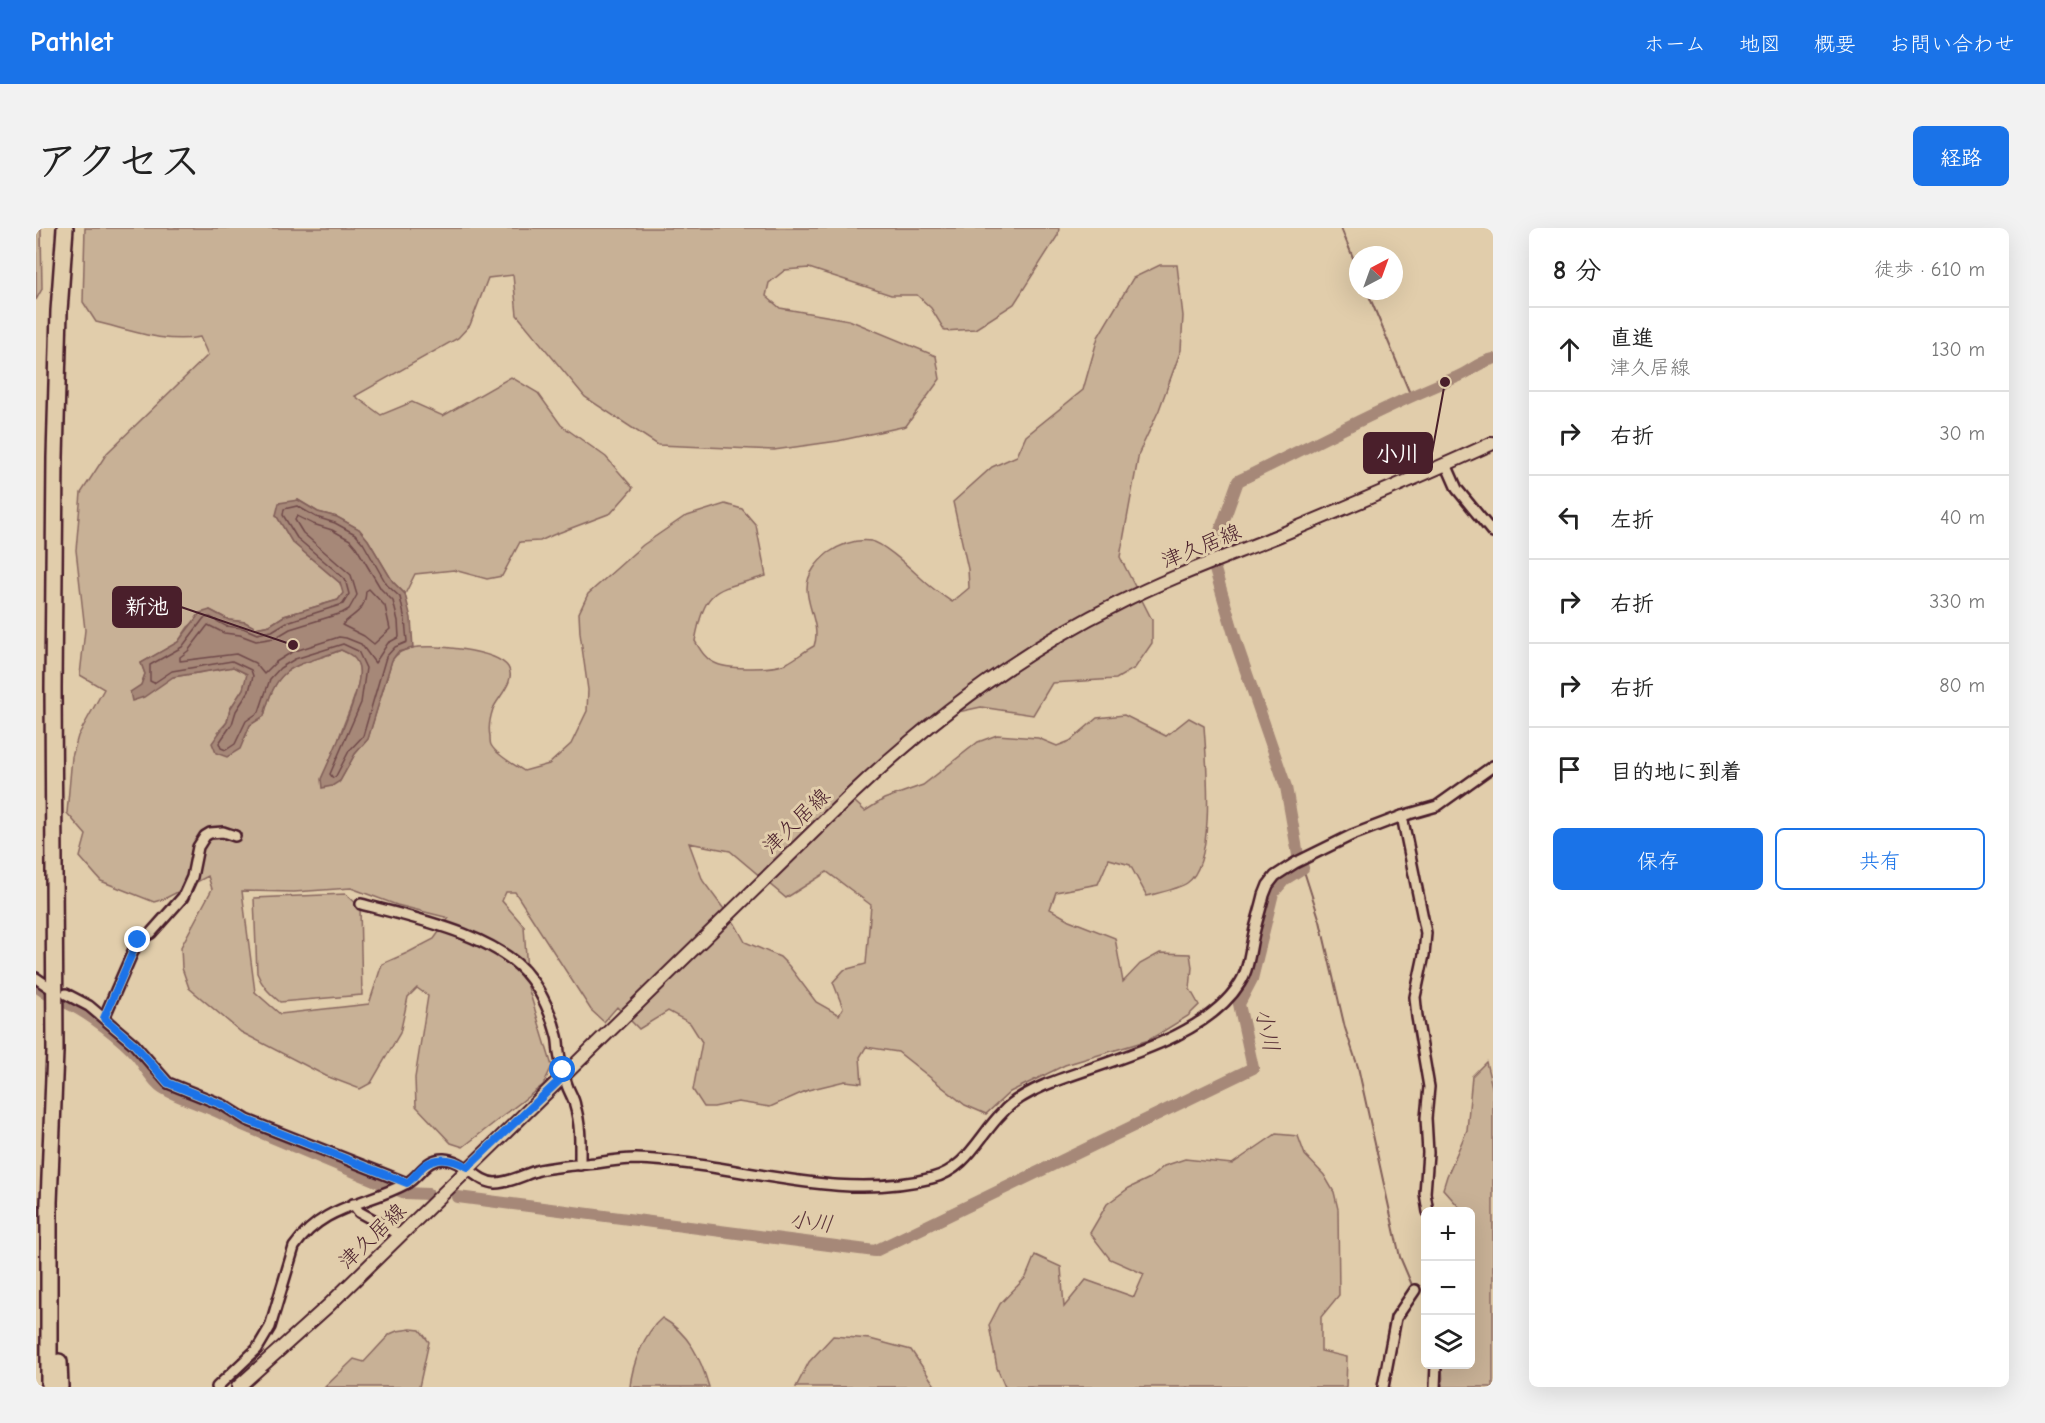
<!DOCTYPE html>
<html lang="ja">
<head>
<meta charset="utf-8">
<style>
	body { margin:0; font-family:"Comic Neue","Klee One",sans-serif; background:#f2f2f2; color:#222 }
	.controls { position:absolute; right:18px; bottom:18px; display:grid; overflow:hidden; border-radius:9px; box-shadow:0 6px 24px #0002 }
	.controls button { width:54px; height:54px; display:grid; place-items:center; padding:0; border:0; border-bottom:2px solid #e0e0e0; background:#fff; color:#222; font:30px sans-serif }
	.compass { position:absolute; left:1313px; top:18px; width:54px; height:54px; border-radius:50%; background:#fff; box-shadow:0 6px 24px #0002; rotate:41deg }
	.stop { position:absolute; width:18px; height:18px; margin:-14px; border:4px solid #1a73e8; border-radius:50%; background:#fff }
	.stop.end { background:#1a73e8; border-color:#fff; box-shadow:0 2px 6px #0008 }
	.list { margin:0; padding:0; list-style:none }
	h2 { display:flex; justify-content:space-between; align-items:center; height:78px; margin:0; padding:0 24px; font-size:26px }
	h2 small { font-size:20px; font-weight:400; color:#767676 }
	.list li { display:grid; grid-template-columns:39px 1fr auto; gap:18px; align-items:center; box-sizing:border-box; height:84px; padding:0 24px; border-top:2px solid #e0e0e0 }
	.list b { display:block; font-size:22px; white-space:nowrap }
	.list p { margin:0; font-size:20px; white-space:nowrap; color:#767676 }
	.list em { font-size:20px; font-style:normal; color:#767676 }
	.actions { display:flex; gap:12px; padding:18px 24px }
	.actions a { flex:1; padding:14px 0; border:2px solid #1a73e8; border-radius:9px; text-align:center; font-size:21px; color:#1a73e8 }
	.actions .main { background:#1a73e8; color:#fff }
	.icon { flex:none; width:33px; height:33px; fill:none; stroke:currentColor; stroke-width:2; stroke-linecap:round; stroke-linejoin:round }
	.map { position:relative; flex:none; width:1457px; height:1159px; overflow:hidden; border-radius:9px }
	header { display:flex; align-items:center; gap:36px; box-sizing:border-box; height:84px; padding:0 30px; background:#1a73e8; color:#fff }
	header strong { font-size:28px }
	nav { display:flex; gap:33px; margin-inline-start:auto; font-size:21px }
	.intro { display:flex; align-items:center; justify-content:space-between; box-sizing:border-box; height:144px; padding:0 36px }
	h1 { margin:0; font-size:42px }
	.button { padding:15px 27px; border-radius:9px; background:#1a73e8; color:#fff; font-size:21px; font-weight:700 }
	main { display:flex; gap:36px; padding:0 36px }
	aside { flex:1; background:#fff; border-radius:9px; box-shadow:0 6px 24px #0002 }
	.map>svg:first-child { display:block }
</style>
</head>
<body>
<header>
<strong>Pathlet</strong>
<nav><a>ホーム</a><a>地図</a><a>概要</a><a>お問い合わせ</a></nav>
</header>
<div class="intro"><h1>アクセス</h1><a class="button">経路</a></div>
<main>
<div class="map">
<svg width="1457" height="1159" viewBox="0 0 1457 1159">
	<rect width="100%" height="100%" fill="#e1cdab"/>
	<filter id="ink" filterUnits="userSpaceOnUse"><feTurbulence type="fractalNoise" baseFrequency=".0167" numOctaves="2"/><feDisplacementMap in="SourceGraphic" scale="12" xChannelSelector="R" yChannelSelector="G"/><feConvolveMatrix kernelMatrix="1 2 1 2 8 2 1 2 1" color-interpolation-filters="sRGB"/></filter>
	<g filter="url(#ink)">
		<g fill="#c8b196" stroke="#896860" stroke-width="1.5" fill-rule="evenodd">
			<polygon points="0,0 5,0 6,61 0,72"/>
			<path d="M49 0H1023L1022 7 978 76 939 101 909 103 895 80 881 67H855L773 40 749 42 733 55 730 68 744 80 813 92 900 128 904 151 870 198 802 213 738 222 622 217 549 169 481 87 477 47 452 50 434 97 422 110 319 168 345 187 376 174 407 188 475 149 502 165 525 197 570 229 597 260 575 285 517 307 504 313 484 314 466 348 451 351 418 342 379 346 369 366 357 354 332 312 323 301 301 289 282 284 262 272 240 287 256 314 304 355 308 365 302 372 248 388 234 397 219 400 209 394 193 392 174 382 152 399 142 414 105 435 109 446 105 457 137 449 198 439 212 447 207 461 194 481 191 494 182 504 209 510 214 497 228 488C241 433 259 440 305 422 308 424 315 425 317 428 336 445 307 491 303 511 301 524 304 540 304 553L319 526 332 511 356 432C361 425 366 422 375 420 394 416 459 421 472 439 481 453 461 470 457 481 454 490 452 499 454 508 454 511 454 515 455 517 460 527 479 537 488 543L513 536 535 516 551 483 552 462 544 405 543 385 552 366 607 317 648 289 689 276 706 281 720 297 730 348C679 363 670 357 659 413 665 423 670 432 681 436 693 441 739 442 751 435 761 430 768 423 778 418 785 399 771 379 771 360 771 346 782 333 792 325 804 317 820 311 835 313 849 315 882 348 894 358 900 363 909 369 916 374L933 360 932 341 917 274 956 239 981 228 990 208 1047 162 1062 109 1097 50 1124 37H1141L1147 88 1145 122 1123 182 1103 225 1084 329 1116 392V415L1099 440 1080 451 1016 455 997 487 945 479 890 491 808 564 829 583 848 571 887 557 942 514 961 507 1002 510 1021 518 1034 513 1061 490 1088 487 1130 508 1153 490 1168 498C1170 531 1181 635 1151 655 1142 661 1122 665 1111 668L1094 637 1073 631 1062 656 1020 664 1014 681 1033 692 1079 710 1087 754 1104 736 1124 725 1154 726 1156 739 1154 761 1163 777 1152 788 1113 812 1029 837 974 864 950 886 929 877 862 824 830 819 824 829 826 855 809 853 772 862 734 879 702 874 678 879H668L657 862 666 814 654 795 632 783 603 801 581 779 568 794 555 782 479 664H470L466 673 488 698 492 759 516 838 507 857 427 919 415 915 380 878 379 850 392 768 381 760 372 769 364 805 335 855 324 861 290 848 205 804 153 760 146 740 145 719 176 661 172 648 128 671 118 674 65 653 44 629 50 607 31 585 36 529 42 508 68 461 44 447 49 402 40 322 45 265 71 225 172 127 164 109C129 116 94 102 60 94L47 74ZM653 615 694 623 750 670 791 644 835 677 830 736 808 742 797 754 807 780 803 787 780 774 753 738 744 729 709 714 699 696 667 653ZM315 660 361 677 413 690 398 711 371 725 346 736 333 776 244 786 219 764 206 663 258 664Z"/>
			<path d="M310 666 324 679 326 767 244 774C233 765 226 758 221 745L218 670Z"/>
			<polygon points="1450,834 1457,863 1457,1159 1407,1159 1406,1137 1434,1136 1434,984 1423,983 1424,980 1407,961 1411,948 1431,902 1436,848"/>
			<polygon points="1240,906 1262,908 1269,927 1288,947 1298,964 1302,981 1303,1067 1285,1089 1285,1123 1311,1129 1310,1159 969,1159 961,1140 953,1097 964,1076 990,1049 999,1027 1025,1039 1028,1079 1050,1052 1098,1069 1108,1046 1074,1031 1054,1005 1071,976 1093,960 1114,950 1128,938 1149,931 1196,936"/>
			<path d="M626 1090C653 1105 665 1131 673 1159H594C596 1137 608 1105 626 1090Z"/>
			<polygon points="375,1101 384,1102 393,1114 383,1159 289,1159 318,1131 328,1134 354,1106 361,1103"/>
			<polygon points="797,1108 834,1111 875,1122 900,1159 760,1159 773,1134"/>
		</g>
		<path fill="#a68878" stroke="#815e59" stroke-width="1.5" d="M262 272 282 284 301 289 323 301 332 312 357 354 369 366 375 390 377 420 362 424 356 432 332 511 319 526 304 553 296 558 286 560 285 551C294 530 331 455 322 436 318 427 313 426 305 422 259 440 241 434 228 488L214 497 204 521 191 529 180 525 176 515 191 494 194 481 207 461 211 446 197 439 137 449 108 469 96 473 94 464 105 457 109 446 105 435 142 414 164 385 174 382 193 392 209 394 220 400 234 397 248 388 302 372 307 365 304 355 256 314 240 287 243 275Z"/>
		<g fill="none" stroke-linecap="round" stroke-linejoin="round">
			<g stroke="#6f494a" stroke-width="1.5">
				<polygon points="261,278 280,289 299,295 319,306 327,315 351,357 364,369 369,392 371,414 359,419 350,429 327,508 313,523 300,548 297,550 294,546 325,475 330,440 322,423 307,416 259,431 244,440 234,451 223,484 210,493 199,516 190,522 185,520 183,515 196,496 200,483 213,463 217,448 215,442 196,433 136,443 118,455 114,453 114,437 146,419 168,390 174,389 190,398 207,400 221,406 236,403 251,394 307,376 313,366 309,351 261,310 247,287 248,281"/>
				<polygon points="261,288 277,296 296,302 314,312 320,319 345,361 357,373 362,393 363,409 352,415 339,435 325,416 310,410 303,409 256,424 240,434 228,446 219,435 200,426 144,433 144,429 152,423 172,397 188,405 204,407 220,413 239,410 254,401 306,385 313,381 321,367 315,347 267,305 259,292"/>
				<path d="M333 361 349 378 354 401 338 416 328 408 306 397C317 385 329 385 330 363Z"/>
			</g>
			<g stroke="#815e59" stroke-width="2">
				<polyline points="1305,0 1322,42"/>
				<polyline points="1331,63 1375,168"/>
				<polyline points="1267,640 1284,693 1309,800 1322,839 1364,1029 1376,1057 1374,1062"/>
			</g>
			<g stroke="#a68878" stroke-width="12">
				<polyline points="0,758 13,767"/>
				<path d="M31 775C51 784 87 811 101 828 109 838 116 853 127 860 151 875 180 879 202 895L369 965 392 966"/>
				<path d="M422 969 839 1023 1217 840 1203 776 1216 751 1237 665 1248 652 1267 640 1262 627 1250 559 1202 420 1175 328 1202 253C1275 218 1346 179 1421 149 1436 143 1440 135 1457 131"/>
			</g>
			<g stroke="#4a1f2b" stroke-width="14">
				<g id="minor">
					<polyline points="1410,236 1421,261 1457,305"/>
					<polyline points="1366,588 1390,705 1388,727 1379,769 1381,789 1393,859 1390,890 1392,925 1389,965 1392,984"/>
					<path d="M325 676C374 689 464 707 494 750 506 765 516 788 521 808 523 815 522 823 524 830 525 839 528 849 531 857 533 864 538 870 539 878 545 897 544 916 544 937"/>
					<polyline points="0,750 13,759"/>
					<polyline points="30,766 53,778 98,816 132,855 187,877 211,892 371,955"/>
					<polyline points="68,790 102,712 115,705 147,669 156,649 162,619 169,608 174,605 187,604 199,608"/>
					<polyline points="317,976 323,984 365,1007"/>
					<path d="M181 1159 221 1121 234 1099 258 1019C288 976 329 978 371 955 384 948 390 930 408 931 429 932 440 954 459 955 474 955 489 946 503 942 522 938 541 937 560 935 573 933 587 931 600 931 698 934 798 975 896 950 931 941 943 908 966 885 977 872 993 864 1009 857 1068 833 1168 813 1204 755 1213 741 1214 722 1218 705 1221 692 1225 680 1228 667L1232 657 1239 648 1259 635 1316 607 1366 588 1401 578 1457 538"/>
					<polyline points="1347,1159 1360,1090 1379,1062"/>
					<polyline points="1399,1159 1400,1136"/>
				</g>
			</g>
			<g stroke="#4a1f2b" stroke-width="16">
				<path id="major" d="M202 1159 292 1078 817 565C895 491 984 424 1081 376 1134 349 1190 329 1244 307 1316 277 1387 247 1457 215"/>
			</g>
			<g stroke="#4a1f2b" stroke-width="20">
				<g id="highway">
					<polyline points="23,1134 24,1159"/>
					<polyline points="13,1159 13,974 19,824 17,460 19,229 23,83 29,0"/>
				</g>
			</g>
			<use href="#minor" stroke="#e1cdab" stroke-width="9"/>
			<use href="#major" stroke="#e1cdab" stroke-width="12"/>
			<use href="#highway" stroke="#e1cdab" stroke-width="15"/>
		</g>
	</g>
	<g fill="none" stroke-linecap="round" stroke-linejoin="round" filter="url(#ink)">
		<path stroke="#1a73e8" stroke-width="8" d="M102 712 68 790 98 816 132 855 187 877 211 892 371 955C378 950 382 942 389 937 403 927 419 932 432 939L528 848 527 842"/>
	</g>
	<g text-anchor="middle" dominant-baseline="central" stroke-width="6" stroke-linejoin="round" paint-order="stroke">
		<g font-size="21" fill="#4a1f2b" stroke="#e1cdab">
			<text transform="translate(1165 318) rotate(-22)">津久居線</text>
			<text transform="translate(760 593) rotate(-44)">津久居線</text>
			<text transform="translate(336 1008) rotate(-44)">津久居線</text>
		</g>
		<g font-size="22" font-style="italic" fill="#5c343a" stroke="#e1cdab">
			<text transform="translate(1231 802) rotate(78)">小川</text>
			<text transform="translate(775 994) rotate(7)">小川</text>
		</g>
	</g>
	<path fill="none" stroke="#4a1f2b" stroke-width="2" d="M1409 154L1396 225M257 417L145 379"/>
	<g fill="#4a1f2b" stroke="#e1cdab" stroke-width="2">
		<circle cx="1409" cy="154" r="6"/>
		<circle cx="257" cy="417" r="6"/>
	</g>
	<g fill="#4a1f2b" stroke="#4a1f2b" stroke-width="2">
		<rect x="1328" y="205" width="68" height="40" rx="6"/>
		<rect x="77" y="359" width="68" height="40" rx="6"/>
	</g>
	<g font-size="22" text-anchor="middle" font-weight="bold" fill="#fff">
		<text x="1362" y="233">小川</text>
		<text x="111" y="386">新池</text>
	</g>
</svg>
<div class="controls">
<button>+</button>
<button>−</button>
<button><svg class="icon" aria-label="layers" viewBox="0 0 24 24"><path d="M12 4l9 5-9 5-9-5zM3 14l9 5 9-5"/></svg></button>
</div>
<svg class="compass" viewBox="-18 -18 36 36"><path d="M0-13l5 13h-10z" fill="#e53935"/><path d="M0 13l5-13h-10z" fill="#767676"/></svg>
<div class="stop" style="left:527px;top:842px"></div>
<div class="stop end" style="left:102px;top:712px"></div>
</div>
<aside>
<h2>8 分<small>徒歩 · 610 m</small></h2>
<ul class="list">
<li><svg class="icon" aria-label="ahead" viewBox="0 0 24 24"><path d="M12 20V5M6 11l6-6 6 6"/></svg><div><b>直進</b><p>津久居線</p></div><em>130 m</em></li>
<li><svg class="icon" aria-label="right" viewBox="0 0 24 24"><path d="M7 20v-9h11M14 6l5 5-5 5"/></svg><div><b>右折</b></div><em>30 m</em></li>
<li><svg class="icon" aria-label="left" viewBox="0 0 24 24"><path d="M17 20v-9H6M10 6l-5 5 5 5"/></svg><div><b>左折</b></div><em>40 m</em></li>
<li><svg class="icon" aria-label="right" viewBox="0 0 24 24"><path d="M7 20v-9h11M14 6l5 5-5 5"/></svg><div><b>右折</b></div><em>330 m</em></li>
<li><svg class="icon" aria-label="right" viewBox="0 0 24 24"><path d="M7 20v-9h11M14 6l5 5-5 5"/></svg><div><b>右折</b></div><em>80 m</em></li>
<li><svg class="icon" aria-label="arrive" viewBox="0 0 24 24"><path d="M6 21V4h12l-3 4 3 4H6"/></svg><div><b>目的地に到着</b></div></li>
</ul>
<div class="actions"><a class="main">保存</a><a>共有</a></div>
</aside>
</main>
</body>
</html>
